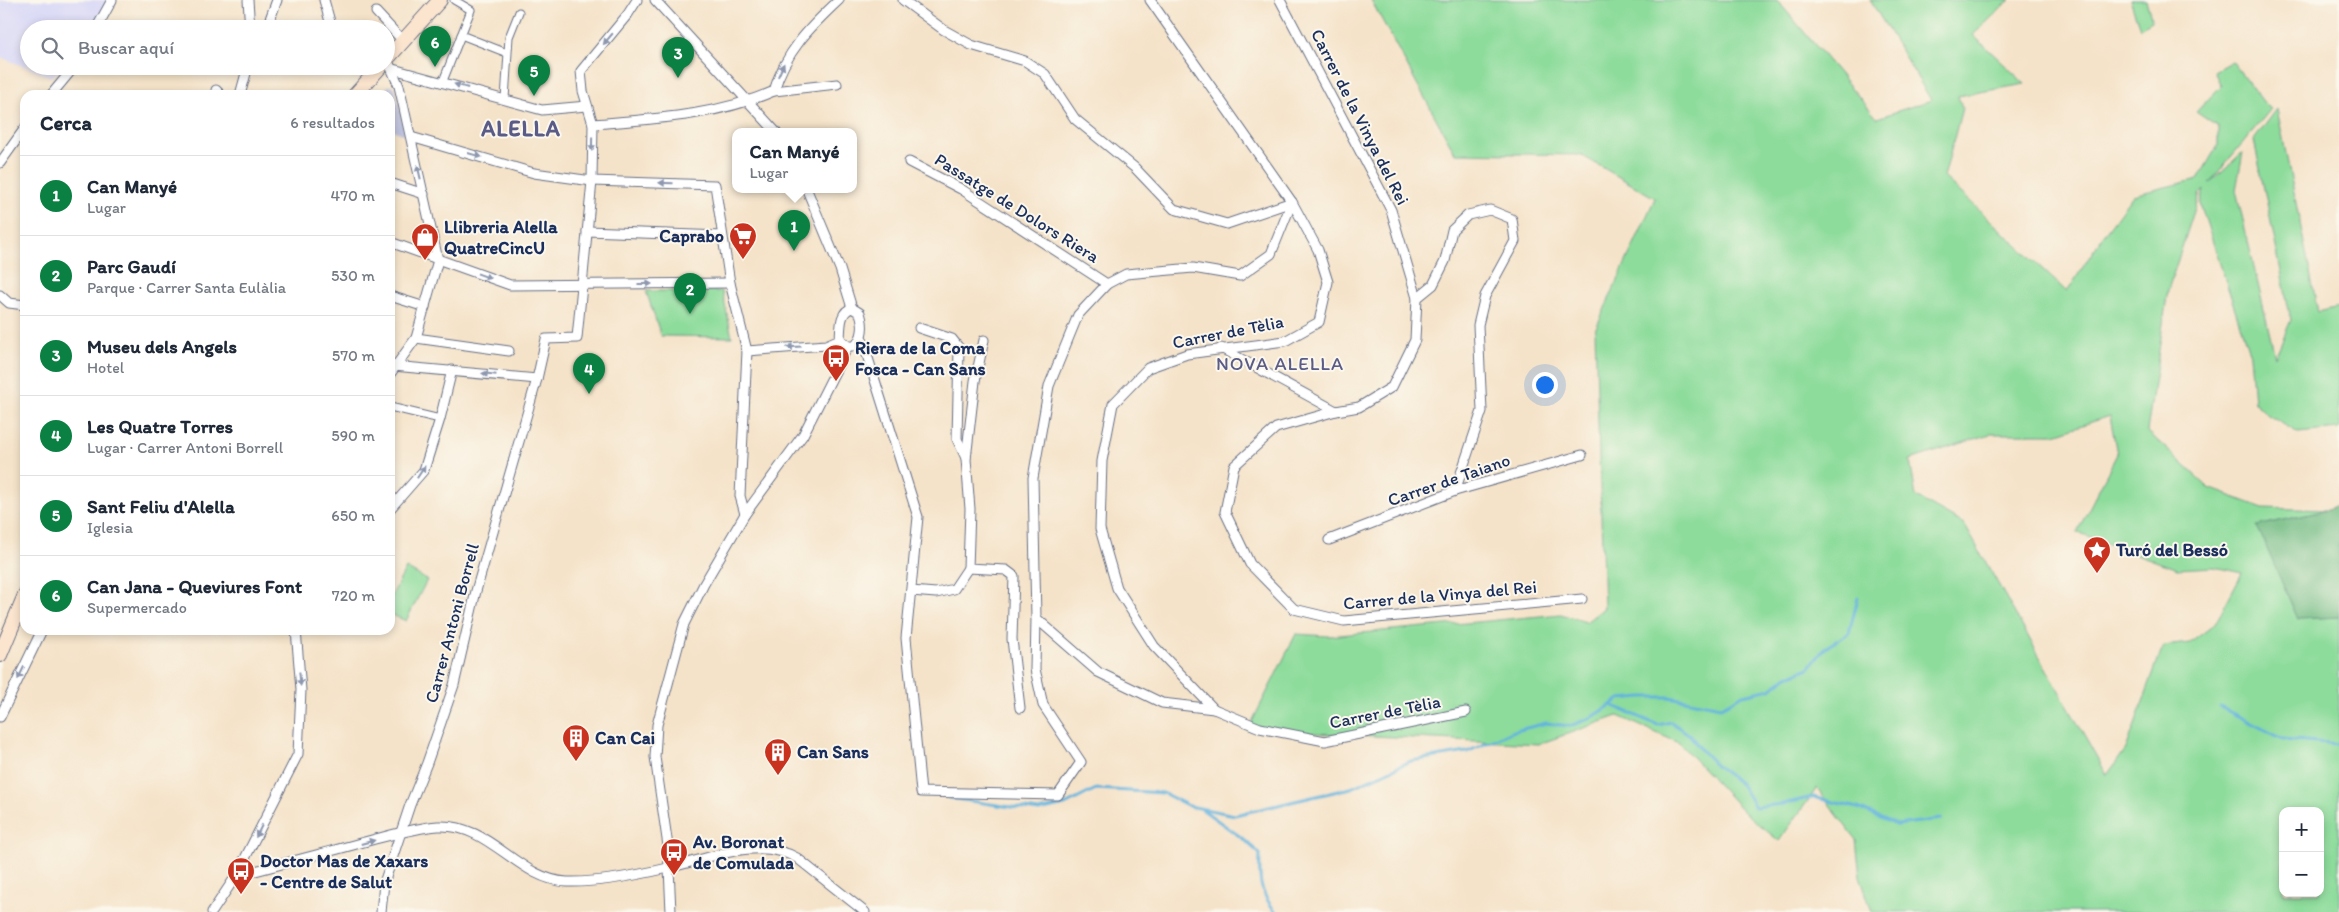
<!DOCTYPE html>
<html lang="es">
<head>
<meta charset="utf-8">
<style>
	body { margin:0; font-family:Itim,sans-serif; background:#f2f2f3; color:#1f2937 }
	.controls { position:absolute; right:15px; bottom:15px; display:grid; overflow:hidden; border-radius:10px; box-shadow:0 2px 8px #0003 }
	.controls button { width:45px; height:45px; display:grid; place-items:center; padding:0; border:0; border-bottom:1px solid #e0e1e3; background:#fff; color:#1f2937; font:25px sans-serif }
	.you { position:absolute; left:1544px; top:384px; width:18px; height:18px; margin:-12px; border:4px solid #fff; border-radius:50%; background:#1a73e8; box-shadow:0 0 0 8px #1a73e833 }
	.badge { display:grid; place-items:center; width:32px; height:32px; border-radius:50%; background:#0b8043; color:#fff; font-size:16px; font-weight:700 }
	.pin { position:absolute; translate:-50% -41px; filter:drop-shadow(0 1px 2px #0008) }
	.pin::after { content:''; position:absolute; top:26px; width:18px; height:15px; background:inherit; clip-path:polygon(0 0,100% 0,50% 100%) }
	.popup { position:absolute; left:732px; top:128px; width:125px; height:65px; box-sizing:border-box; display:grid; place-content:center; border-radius:10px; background:#fff; filter:drop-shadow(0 1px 4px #0005); font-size:16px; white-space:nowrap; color:#747a83 }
	.popup b { font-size:19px; color:#1f2937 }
	.popup::after { content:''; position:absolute; left:50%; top:100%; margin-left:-10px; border:10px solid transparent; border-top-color:#fff }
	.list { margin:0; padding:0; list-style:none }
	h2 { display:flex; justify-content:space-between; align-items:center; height:65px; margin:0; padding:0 20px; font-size:21px }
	h2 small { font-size:16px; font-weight:400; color:#747a83 }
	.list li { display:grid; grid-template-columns:32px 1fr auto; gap:15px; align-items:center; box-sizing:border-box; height:80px; padding:0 20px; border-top:1px solid #e0e1e3 }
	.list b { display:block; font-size:19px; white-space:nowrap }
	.list p { margin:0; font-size:16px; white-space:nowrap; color:#747a83 }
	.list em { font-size:16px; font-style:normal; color:#747a83 }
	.icon { flex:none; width:28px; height:28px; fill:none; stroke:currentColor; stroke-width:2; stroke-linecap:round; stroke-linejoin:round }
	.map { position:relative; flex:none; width:2339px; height:912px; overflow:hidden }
	.search { position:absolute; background:#fff; box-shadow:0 2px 8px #0003; left:20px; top:20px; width:375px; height:55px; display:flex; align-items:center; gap:12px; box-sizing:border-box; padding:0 18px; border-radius:28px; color:#747a83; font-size:19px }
	.panel { position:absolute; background:#fff; box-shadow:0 2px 8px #0003; left:20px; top:90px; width:375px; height:545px; border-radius:15px }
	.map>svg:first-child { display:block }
</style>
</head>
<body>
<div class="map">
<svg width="2339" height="912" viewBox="0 0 2339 912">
	<rect width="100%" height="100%" fill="#fbf7ec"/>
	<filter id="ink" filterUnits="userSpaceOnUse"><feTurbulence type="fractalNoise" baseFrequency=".02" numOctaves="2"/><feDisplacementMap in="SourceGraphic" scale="10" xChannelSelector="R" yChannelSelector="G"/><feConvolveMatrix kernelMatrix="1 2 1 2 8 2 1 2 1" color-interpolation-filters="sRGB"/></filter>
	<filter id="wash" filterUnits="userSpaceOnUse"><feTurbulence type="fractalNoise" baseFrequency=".0096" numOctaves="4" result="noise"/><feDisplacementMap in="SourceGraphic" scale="20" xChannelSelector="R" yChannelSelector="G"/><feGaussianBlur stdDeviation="1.12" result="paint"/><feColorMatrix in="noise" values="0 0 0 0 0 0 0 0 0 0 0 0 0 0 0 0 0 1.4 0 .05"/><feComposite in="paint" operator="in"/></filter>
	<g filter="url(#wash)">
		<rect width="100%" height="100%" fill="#f5e3c9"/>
		<polygon fill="#d7d7f8" points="0,0 108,0 91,29 29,29 29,66 65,66 51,77 0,57"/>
		<polygon fill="#bfc2dd" points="388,85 395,87 405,135 390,129 390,95 384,95"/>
		<g fill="#8ddc9b" stroke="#54867c" fill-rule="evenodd">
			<path d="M1371 0H1777L1877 118 1931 100 1870 0H2010L1973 35 2025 84 1958 96 1962 108 1944 177 2067 292 2104 234 2133 195 2198 179 2218 145V127L2196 112 2221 86 2214 71 2232 61 2265 104 2271 109 2209 183 2243 152 2236 190 2275 357 2291 320 2254 140 2277 109 2318 312 2339 307V429L2298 433 2268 415 2254 402 2250 355 2200 203 2204 189 2200 193 2168 290 2147 431 2209 488 2263 508 2328 510 2258 526 2298 619 2339 617V912H1872L1860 876 1856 840 1817 788 1779 841 1745 813 1679 743 1618 716 1539 744 1248 730 1296 634 1329 636 1561 614 1586 622 1604 608 1595 330 1655 198 1581 155 1455 153ZM2110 416 2117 454 2077 532 2177 569 2214 567 2242 573 2215 624 2190 643 2163 646 2126 749 2107 775 1964 524 1916 497 1910 460 1990 434H2055ZM2283 811H2320V893H2283Z"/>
			<polygon points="2130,0 2146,0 2152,21 2140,28"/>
			<polygon points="646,291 722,291 732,337 661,336"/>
			<polygon points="406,568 427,580 406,621 390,614 390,599"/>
		</g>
		<polygon fill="#72bc83" stroke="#467670" points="2339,502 2339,617 2298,619 2257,526 2328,510"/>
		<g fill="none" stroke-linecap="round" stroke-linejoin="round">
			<g stroke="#62b3dd" stroke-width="3">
				<polyline points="1611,705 1658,725 1671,722 1690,735 1701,750 1717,766 1741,784 1755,807 1783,804 1813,797 1858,808 1897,825 1941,819"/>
				<polyline points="2220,707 2283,739 2339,744"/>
				<polyline points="949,798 1039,811 1065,805 1096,789 1163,793 1189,806 1235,815 1351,788 1411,761 1467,752 1511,732 1546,723 1570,726 1593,717 1620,699 1642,697 1669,697 1721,707 1743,695 1770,689 1788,676 1809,668 1825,648 1849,633 1858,598"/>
				<path d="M1203 810 1242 838 1260 854C1259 880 1259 892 1276 912"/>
			</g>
		</g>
	</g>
	<g filter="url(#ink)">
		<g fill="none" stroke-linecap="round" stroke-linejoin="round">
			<g stroke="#676e83" stroke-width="9">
				<g id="pedestrian">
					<polyline points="461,35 507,53"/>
					<polyline points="443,81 471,10 454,0"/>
					<polyline points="505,99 509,37 519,12"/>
					<polyline points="390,407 440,419"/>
				</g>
			</g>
			<g stroke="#676e83" stroke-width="11">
				<g id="minor">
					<polyline points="248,0 250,29"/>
					<polyline points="324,0 332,29"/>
					<polyline points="655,0 776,132"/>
					<polyline points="903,0 944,30 971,45 1025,61 1045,74 1075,119 1135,168 1174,209 1227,224 1292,202 1271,254 1240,276 1193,268 1126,274 1107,284 1078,315 1049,386 1033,478 1036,618 1098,672 1162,703 1214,709"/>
					<polyline points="1150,0 1292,202 1318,250 1328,282 1319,322 1285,341 1187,354 1148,368 1113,404 1102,461 1100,529 1117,588 1154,646 1214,709 1260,728 1325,741 1466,712"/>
					<polyline points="1280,0 1391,210 1417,298 1415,340 1392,387 1359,407 1336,411 1276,428 1234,466 1225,512 1250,564 1294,609 1344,621 1582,599"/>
					<polyline points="376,12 403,41"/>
					<polyline points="270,19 277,0"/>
					<polyline points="96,29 112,0"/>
					<polyline points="387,59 399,86 438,260 416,338 390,374"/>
					<polyline points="367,66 375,74"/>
					<polyline points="393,69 542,110 587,106"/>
					<polyline points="216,90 221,95"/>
					<polyline points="774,91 837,84"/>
					<polyline points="51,95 75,66"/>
					<polyline points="240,95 248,66"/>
					<path d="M593 124C654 119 717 116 774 91 785 52 810 27 839 0"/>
					<polyline points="411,137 534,173 592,181 715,185 730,283 747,351 740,496 745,514"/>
					<polyline points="909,162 961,189 1107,284"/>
					<polyline points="0,163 25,128"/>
					<polyline points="390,183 424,194"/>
					<polyline points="807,190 840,269 852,308"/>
					<polyline points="587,231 722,236"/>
					<polyline points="390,242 510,285 730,283"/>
					<polyline points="0,295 9,303 25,305"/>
					<polyline points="390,296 425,307"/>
					<polyline points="1417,298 1433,285 1445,261 1452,230 1468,215 1490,210 1512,219 1515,241 1485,296 1478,325 1482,411 1455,491"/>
					<path d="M852 308 860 313C864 325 864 336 855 346H848L840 339C841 328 839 312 852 308Z"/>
					<polyline points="919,328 952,339 959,348 957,439 966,458"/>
					<polyline points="416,338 509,351"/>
					<polyline points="862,339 918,517 906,638 921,792 1058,795 1081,762 1043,705 1035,669 1036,618"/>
					<polyline points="984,340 975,381 966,459 970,509 968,568 1006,570 1014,576 1012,639 1020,708"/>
					<polyline points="1221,348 1336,411"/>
					<polyline points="747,351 826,345 840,339"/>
					<polyline points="393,366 537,379"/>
					<polyline points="390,509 424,470 440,419 452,370"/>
					<polyline points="1329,540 1455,491 1582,455"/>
					<polyline points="911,591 936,593 954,589 968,568"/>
					<polyline points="0,717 42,630"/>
					<path d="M236 876C278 865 321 854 364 842 388 836 413 828 438 826 490 823 517 879 567 882 598 883 638 875 668 868 708 859 758 836 797 858L865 912"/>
					<polyline points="212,912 236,876 298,754 301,690 296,630"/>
					<polyline points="381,912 384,883 410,805 427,763 454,685 476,591 537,379 546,339 577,338 592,181 593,124 583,91 581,71 628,14 637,0"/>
					<polyline points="671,912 668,846 655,757 657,725 684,624 704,584 745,514 803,435 848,346"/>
				</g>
			</g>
			<g stroke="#676e83" stroke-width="16">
				<g id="secondary">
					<polyline points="386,60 440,0"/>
					<polyline points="355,95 381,66"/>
					<polyline points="0,655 25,595"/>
				</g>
			</g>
			<use href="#pedestrian" stroke="#fff" stroke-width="7"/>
			<use href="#minor" stroke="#fff" stroke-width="9"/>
			<use href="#secondary" stroke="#fce5cf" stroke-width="14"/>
		</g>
		<defs><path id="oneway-solid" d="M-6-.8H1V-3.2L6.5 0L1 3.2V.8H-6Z" transform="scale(1.25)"/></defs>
		<g fill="#8d97ae">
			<use href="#oneway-solid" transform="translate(608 39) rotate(130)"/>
			<use href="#oneway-solid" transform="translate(781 70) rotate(-66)"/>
			<use href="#oneway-solid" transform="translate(461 86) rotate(-164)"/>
			<use href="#oneway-solid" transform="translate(592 144) rotate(91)"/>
			<use href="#oneway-solid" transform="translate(475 155) rotate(16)"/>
			<use href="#oneway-solid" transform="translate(419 172) rotate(-103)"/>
			<use href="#oneway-solid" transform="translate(666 183) rotate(-178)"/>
			<use href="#oneway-solid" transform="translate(484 276) rotate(20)"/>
			<use href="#oneway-solid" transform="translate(645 284)"/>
			<use href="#oneway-solid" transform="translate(794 347) rotate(176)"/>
			<use href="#oneway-solid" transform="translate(489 374) rotate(-174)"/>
			<use href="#oneway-solid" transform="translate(421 472) rotate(-57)"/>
			<use href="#oneway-solid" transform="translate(21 673) rotate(116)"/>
			<use href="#oneway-solid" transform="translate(300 679) rotate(85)"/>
			<use href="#oneway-solid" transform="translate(259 831) rotate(117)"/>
			<use href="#oneway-solid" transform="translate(368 842) rotate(-15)"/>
		</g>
	</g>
	<defs>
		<g id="supermarket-pin" transform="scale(1.4375)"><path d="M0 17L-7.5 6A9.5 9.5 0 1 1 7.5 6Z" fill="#c8321e" stroke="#fbf7ec"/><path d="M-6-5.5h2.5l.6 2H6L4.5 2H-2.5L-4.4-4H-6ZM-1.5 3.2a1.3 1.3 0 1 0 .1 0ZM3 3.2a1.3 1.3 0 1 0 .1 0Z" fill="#fff"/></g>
		<g id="shop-pin" transform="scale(1.4375)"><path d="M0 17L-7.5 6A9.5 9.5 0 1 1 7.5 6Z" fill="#c8321e" stroke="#fbf7ec"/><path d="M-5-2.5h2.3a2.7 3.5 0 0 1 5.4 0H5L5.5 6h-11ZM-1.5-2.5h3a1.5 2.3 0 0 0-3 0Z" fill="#fff"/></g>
		<g id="bus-pin" transform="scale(1.4375)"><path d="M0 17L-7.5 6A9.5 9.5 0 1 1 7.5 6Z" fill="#c8321e" stroke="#fbf7ec"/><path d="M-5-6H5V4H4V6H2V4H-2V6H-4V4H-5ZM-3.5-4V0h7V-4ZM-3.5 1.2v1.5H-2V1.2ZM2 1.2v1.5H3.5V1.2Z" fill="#fff"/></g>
		<g id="sight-pin" transform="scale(1.4375)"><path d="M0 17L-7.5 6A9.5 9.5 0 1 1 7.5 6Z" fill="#c8321e" stroke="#fbf7ec"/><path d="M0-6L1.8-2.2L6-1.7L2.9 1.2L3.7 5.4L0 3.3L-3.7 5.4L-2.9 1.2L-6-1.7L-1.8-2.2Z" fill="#fff"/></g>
		<g id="building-pin" transform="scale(1.4375)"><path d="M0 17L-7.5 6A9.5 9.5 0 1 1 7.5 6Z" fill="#c8321e" stroke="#fbf7ec"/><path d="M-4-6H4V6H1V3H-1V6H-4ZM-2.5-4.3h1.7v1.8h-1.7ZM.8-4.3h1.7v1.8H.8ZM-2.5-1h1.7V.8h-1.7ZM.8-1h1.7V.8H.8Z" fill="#fff"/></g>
	</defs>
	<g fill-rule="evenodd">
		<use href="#supermarket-pin" x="743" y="236"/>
		<use href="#shop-pin" x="425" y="237"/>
		<use href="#bus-pin" x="836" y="358"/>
		<use href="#sight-pin" x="2097" y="550"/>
		<use href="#building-pin" x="576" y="738"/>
		<use href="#building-pin" x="778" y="752"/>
		<use href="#bus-pin" x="674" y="852"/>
		<use href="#bus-pin" x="241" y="871"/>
	</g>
	<g text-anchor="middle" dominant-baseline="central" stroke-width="4" stroke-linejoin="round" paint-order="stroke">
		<g font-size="18" fill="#1b2f5e" stroke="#fbf7ec">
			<text transform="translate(1360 117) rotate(63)">Carrer de la Vinya del Rei</text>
			<text transform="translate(1017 208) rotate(32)">Passatge de Dolors Riera</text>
			<text transform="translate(1228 332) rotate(-11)">Carrer de Tèlia</text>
			<text transform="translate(1449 480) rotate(-19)">Carrer de Taiano</text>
			<text transform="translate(1440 595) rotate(-5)">Carrer de la Vinya del Rei</text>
			<text transform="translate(452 623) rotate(-75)">Carrer Antoni Borrell</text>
			<text transform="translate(1385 712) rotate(-11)">Carrer de Tèlia</text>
		</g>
		<g font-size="18" font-weight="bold" fill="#1b2f5e" stroke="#fbf7ec" text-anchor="start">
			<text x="444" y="227">Llibreria Alella<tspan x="444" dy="21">QuatreCincU</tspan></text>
			<text x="724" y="236" text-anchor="end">Caprabo</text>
			<text x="855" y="348">Riera de la Coma<tspan x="855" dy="21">Fosca - Can Sans</tspan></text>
			<text x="2116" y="550">Turó del Bessó</text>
			<text x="595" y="738">Can Cai</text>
			<text x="797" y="752">Can Sans</text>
			<text x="693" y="842">Av. Boronat<tspan x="693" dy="21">de Comulada</tspan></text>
			<text x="260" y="861">Doctor Mas de Xaxars<tspan x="260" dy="21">- Centre de Salut</tspan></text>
		</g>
		<g font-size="19" letter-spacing="1" fill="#5a5b87" stroke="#fbf7ec">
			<text x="1280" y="363">NOVA ALELLA</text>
		</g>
		<g font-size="22" font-weight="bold" letter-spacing="1" fill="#5a5b87" stroke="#fbf7ec">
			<text x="521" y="128">ALELLA</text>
		</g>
	</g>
</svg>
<div class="controls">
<button>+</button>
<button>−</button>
</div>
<div class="you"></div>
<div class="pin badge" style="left:794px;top:251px">1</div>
<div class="popup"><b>Can Manyé</b>Lugar</div>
<div class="pin badge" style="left:690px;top:314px">2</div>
<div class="pin badge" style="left:678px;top:78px">3</div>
<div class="pin badge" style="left:589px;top:394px">4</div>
<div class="pin badge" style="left:534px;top:96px">5</div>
<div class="pin badge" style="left:435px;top:67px">6</div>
<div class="search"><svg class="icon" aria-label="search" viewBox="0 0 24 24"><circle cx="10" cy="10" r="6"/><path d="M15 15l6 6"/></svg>Buscar aquí</div>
<section class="panel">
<h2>Cerca<small>6 resultados</small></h2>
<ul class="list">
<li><span class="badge">1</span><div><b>Can Manyé</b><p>Lugar</p></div><em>470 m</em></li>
<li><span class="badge">2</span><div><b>Parc Gaudí</b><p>Parque · Carrer Santa Eulàlia</p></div><em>530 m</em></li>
<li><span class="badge">3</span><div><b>Museu dels Angels</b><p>Hotel</p></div><em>570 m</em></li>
<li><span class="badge">4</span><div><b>Les Quatre Torres</b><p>Lugar · Carrer Antoni Borrell</p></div><em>590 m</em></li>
<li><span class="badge">5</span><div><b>Sant Feliu d'Alella</b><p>Iglesia</p></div><em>650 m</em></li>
<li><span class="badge">6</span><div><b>Can Jana - Queviures Font</b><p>Supermercado</p></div><em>720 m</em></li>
</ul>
</section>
</div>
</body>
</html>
